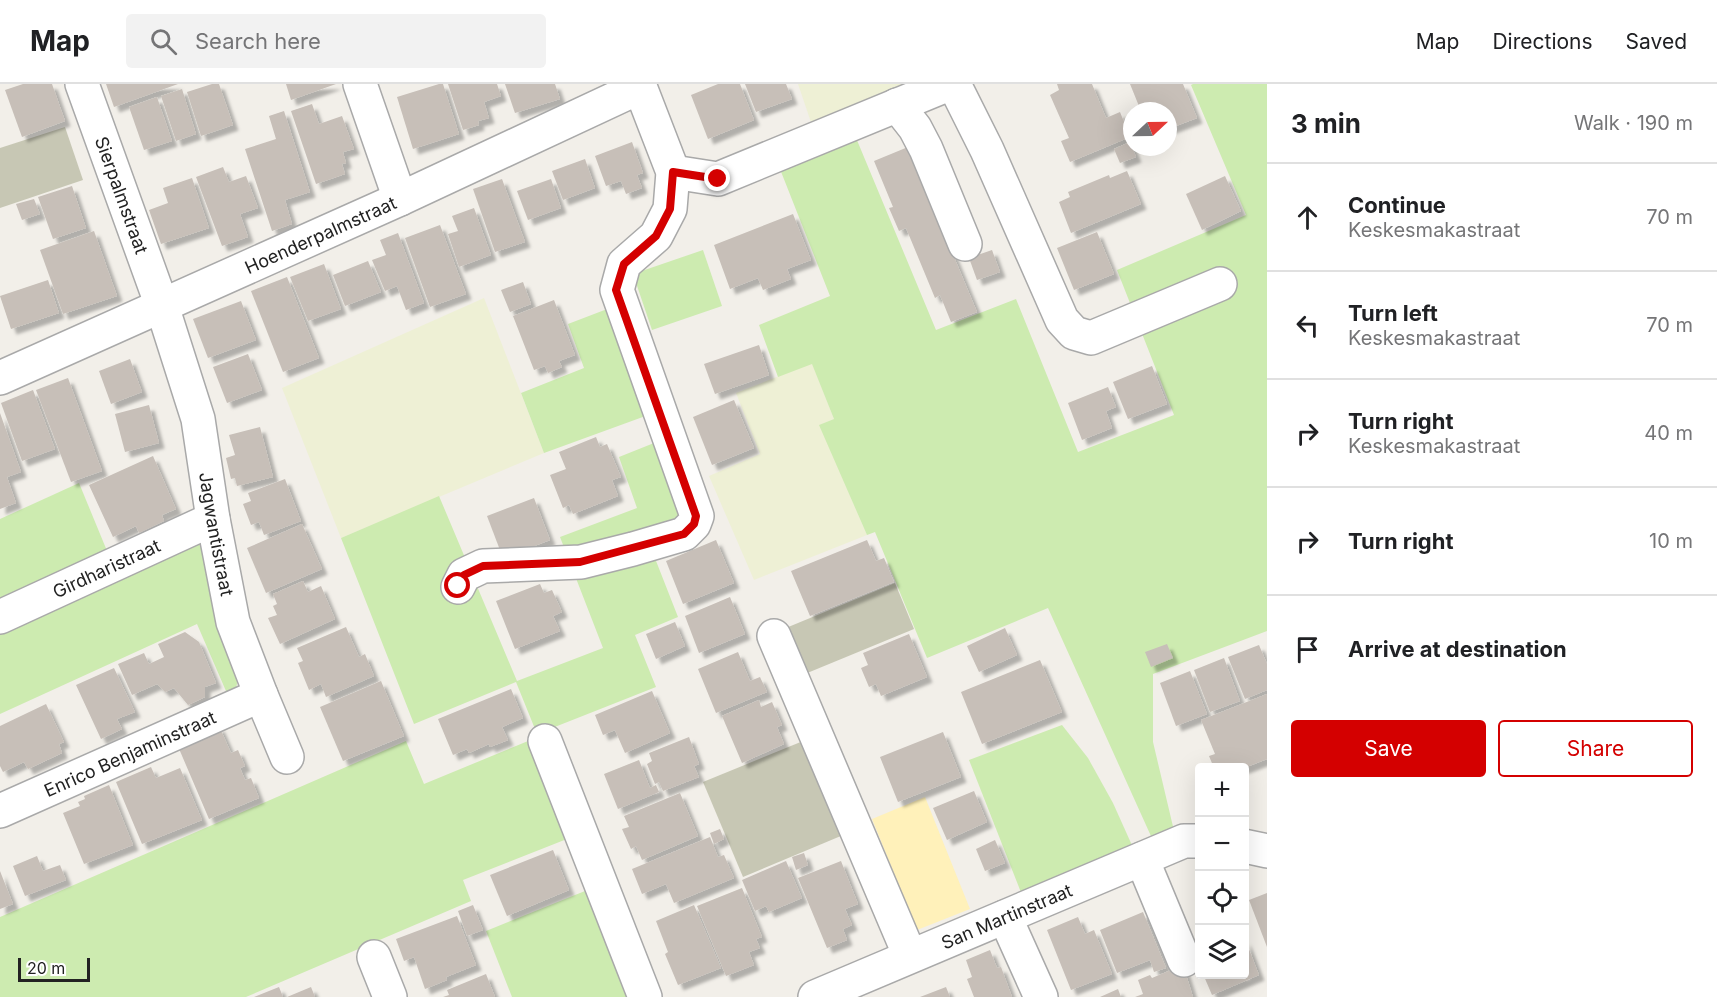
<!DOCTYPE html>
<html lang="en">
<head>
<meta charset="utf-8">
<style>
	body { margin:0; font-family:Inter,sans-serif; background:#f2f2f2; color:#202124 }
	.controls { position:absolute; right:18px; bottom:18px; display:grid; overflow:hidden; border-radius:6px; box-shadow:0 6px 24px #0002 }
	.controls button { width:54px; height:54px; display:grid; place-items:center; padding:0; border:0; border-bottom:2px solid #e0e0e0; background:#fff; color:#202124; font:30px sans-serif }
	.compass { position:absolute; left:1123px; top:18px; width:54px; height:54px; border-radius:50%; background:#fff; box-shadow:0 6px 24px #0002; rotate:68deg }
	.scale { position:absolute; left:18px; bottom:15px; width:72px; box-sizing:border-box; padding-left:6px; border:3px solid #222; border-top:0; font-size:16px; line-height:21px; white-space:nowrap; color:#222; -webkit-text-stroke:4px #fff; paint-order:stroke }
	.stop { position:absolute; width:18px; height:18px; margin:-14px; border:4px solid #d40000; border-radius:50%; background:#fff }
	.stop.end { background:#d40000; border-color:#fff; box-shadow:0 2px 6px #0008 }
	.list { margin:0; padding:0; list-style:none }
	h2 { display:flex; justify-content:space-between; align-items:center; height:78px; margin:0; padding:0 24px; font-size:26px }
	h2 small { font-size:20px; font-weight:400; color:#757577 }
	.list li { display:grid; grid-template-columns:39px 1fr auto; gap:18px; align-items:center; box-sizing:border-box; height:108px; padding:0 24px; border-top:2px solid #e0e0e0 }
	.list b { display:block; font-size:22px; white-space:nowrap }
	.list p { margin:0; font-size:20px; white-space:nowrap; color:#757577 }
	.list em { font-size:20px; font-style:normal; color:#757577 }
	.actions { display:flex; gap:12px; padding:18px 24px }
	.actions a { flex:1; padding:14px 0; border:2px solid #d40000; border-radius:6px; text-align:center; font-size:21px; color:#d40000 }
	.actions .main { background:#d40000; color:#fff }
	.icon { flex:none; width:33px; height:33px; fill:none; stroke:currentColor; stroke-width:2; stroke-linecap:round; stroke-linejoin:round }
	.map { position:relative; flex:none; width:1267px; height:913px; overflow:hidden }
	header { display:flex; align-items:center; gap:36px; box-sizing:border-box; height:84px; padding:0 30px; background:#fff; border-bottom:2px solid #e0e0e0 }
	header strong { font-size:28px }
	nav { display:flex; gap:33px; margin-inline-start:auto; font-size:21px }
	.search { width:420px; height:54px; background:#f2f2f2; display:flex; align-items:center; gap:15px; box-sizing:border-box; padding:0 21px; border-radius:6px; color:#757577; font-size:22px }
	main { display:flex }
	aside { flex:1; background:#fff }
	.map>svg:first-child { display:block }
</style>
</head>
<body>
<header>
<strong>Map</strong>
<div class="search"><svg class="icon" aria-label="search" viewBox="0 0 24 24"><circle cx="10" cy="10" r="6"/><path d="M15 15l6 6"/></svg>Search here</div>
<nav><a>Map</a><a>Directions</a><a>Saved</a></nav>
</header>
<main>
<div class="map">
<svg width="1267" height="913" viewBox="0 0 1267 913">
	<defs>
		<filter id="shadow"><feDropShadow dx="5.5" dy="5.5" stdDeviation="1.5" flood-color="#0004"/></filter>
	</defs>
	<rect width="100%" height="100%" fill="#f2efe9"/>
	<g fill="#c7c7b4">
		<polygon points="65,43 83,96 0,124 0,64"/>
		<polygon points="895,499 914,545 800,592 781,546"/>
		<polygon points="808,655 848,749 743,793 703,698"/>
	</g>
	<g fill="#eef0d5">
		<polygon points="798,0 939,0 815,50"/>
		<polygon points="484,214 544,369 341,454 282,304"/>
		<polygon points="812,279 834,335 820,341 867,451 754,496 709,392 760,370 736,309"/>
	</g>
	<g fill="#cdebb0">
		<polygon points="1193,0 1267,0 1267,547 1153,590 1153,658 1175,751 1155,761 1048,524 927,574 875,448 867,451 819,341 834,335 812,280 778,293 759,241 830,212 778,80 854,49 936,246 1016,215 1078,368 1174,331 1117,186 1246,131 1191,1"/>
		<polygon points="703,166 722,222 652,246 633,190"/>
		<polygon points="615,222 651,330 544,369 521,309 584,284 568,240"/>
		<polygon points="654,359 686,445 649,459 678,533 635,551 656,603 537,650 516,598 414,640 341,454 439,412 517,597 603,564 560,453 637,424 619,373"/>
		<polygon points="79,399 112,479 0,529 0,435"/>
		<polygon points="191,458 203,458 206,463 215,533 239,592 235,608 229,614 197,540 0,630 0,545"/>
		<polygon points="1062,641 1088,674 1113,719 1135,768 1024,816 969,676"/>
		<polygon points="533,655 572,753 463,796 471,817 246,913 0,913 0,833 406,657 424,700"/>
		<polygon points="590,805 634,913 512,913 486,847"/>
	</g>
	<polygon fill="#fff1ba" points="925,713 970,825 917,846 872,735"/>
	<g fill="#c7bfb8" filter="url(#shadow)">
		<polygon points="23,0 52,0 65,37 22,53 5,6"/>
		<polygon points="106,0 178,0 114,23"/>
		<polygon points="212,0 219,0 233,41 201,52 187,8"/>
		<polygon points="286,0 336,0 291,16"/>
		<polygon points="439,0 443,0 459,50 413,65 397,13"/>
		<polygon points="448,0 497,0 501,12 484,18 489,34 478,37 479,41 463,46"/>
		<polygon points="505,0 555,0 560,15 515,29"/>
		<polygon points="718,0 740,0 754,36 708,55 691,11"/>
		<polygon points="745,0 786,0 792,15 756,28"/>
		<polygon points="1057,0 1092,0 1106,34 1120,28 1130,53 1070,78 1061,57 1069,54 1050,11 1059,6"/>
		<polygon points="1130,0 1183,0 1197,34 1168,45 1168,27 1141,27"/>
		<polygon points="182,5 196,50 176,57 161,12"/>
		<polygon points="157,13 172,57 144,66 129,23"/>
		<polygon points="312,20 319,40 342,32 354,65 343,68 346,79 342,80 345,90 316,100 291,27"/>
		<polygon points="284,27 310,108 285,116 292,140 272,147 245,65 276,55 269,32"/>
		<polygon points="632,58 643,89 637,91 642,104 626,110 621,97 606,102 595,72"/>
		<polygon points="1130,58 1136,73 1120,79 1114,65"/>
		<polygon points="908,63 977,228 951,238 940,211 935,214 906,144 899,147 889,124 893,123 874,77"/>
		<polygon points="585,75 595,104 563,116 552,87"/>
		<polygon points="223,83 229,98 246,92 258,124 240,130 248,153 222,162 196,93"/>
		<polygon points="1127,87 1141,120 1071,149 1059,118 1070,113 1068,108 1109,91 1110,94"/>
		<polygon points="1225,92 1241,127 1202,146 1186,110"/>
		<polygon points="192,94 209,144 161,160 149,126 168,119 163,104"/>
		<polygon points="502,95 525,158 495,168 473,105"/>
		<polygon points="551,95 561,124 528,136 517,107"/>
		<polygon points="72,102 86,144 53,155 38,113"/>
		<polygon points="34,115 40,130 22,136 16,120"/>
		<polygon points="474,124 491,171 459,183 448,150 458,147 452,132"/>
		<polygon points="793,130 811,176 787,185 791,195 763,206 758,194 730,205 714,161"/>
		<polygon points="440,141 466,210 430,223 405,154"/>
		<polygon points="94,147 117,212 63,230 40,166"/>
		<polygon points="1097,148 1114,190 1074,206 1057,164"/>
		<polygon points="398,149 424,219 406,226 397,202 385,207 372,176 386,171 380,156"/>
		<polygon points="992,166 1000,188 977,196 969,174"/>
		<polygon points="368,177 381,208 345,222 333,191"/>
		<polygon points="324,180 341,225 308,237 290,193"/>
		<polygon points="287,193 319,274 283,288 251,207"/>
		<polygon points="48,196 59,229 11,245 0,212"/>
		<polygon points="523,198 531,220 510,228 501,206"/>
		<polygon points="554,216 575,271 559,277 562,283 548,289 545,282 534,286 513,232"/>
		<polygon points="241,217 256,256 208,274 193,235"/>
		<polygon points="759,261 769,291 715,310 704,280"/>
		<polygon points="248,270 262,306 227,319 213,283"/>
		<polygon points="130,275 142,308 111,320 99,287"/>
		<polygon points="1152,282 1167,320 1128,335 1113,298"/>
		<polygon points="68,294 102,387 71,398 36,306"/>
		<polygon points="1108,303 1116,323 1106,327 1112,344 1082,356 1068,319"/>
		<polygon points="33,306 55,365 22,377 1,319"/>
		<polygon points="734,316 754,364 712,381 693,333"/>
		<polygon points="149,321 159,359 125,368 115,330"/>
		<polygon points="0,329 21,388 7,393 16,419 0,425"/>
		<polygon points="260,343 273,393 237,402 235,394 231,395 226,374 235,371 229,351"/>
		<polygon points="596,353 600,363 607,360 621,393 612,396 618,412 573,430 569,421 563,424 550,391 566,385 559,368"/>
		<polygon points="153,372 176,425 162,431 164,437 139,449 136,442 113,453 89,401"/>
		<polygon points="285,395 301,437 264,451 259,438 251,441 243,420 251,417 248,409"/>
		<polygon points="534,414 550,456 503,474 487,432"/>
		<polygon points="302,440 322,485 266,509 247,464"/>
		<polygon points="716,456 734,499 683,520 666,477"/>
		<polygon points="867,456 876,477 884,474 894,498 810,532 791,487"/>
		<polygon points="303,497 308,508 321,502 335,535 280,560 268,534 277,531 273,522 277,520 273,510"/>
		<polygon points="540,500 544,509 552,506 562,528 553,532 560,547 515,565 496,517"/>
		<polygon points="730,513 745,550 699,569 685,532"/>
		<polygon points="675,538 685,562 656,575 646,550"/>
		<polygon points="346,543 359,573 365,570 374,592 326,613 321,600 309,606 298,579 303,577 297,564"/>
		<polygon points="1005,544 1017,571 979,588 967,562"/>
		<polygon points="185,548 199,558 216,599 205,603 205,613 188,621 174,604 165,608 157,600 132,611 118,580 144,569 149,580 164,573 158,560"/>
		<polygon points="909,550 927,593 881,612 876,600 869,603 861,584 868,581 863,569"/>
		<polygon points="1167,560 1173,574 1151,583 1145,568"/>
		<polygon points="1259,561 1267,580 1267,606 1245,615 1228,573"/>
		<polygon points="738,568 750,597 760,593 767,608 716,629 698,585"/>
		<polygon points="1224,574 1240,617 1210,628 1194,586"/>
		<polygon points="1040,576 1062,628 982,660 961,608"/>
		<polygon points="114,584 135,628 117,635 122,645 101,655 76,601"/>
		<polygon points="1190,587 1207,630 1176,642 1160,599"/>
		<polygon points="381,597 404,652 343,677 320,623"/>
		<polygon points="511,605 523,634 502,643 508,656 490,663 489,660 469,669 467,665 453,671 438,635"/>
		<polygon points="652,607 670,649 625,669 615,646 603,651 595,631"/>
		<polygon points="1267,610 1267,675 1244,684 1214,684 1209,672 1215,670 1201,636"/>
		<polygon points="759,616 761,623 772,618 782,641 777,643 784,660 742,679 722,632"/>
		<polygon points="46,620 64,658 59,660 62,669 28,685 24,678 3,688 0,682 0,642"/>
		<polygon points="219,642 231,669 238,666 245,682 240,684 245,696 251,694 259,714 209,735 177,660"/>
		<polygon points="943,648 961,693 898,718 880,673"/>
		<polygon points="689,653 699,680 694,682 699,693 663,707 659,698 655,700 647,680 652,677 649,669"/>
		<polygon points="639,676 650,704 656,701 659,708 618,725 604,690"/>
		<polygon points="151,683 156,694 180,684 202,736 142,760 116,698"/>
		<polygon points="109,701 133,761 84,780 63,729 80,722 78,718 85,715 84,712"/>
		<polygon points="974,707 987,738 947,756 933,724"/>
		<polygon points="680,709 698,752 642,776 636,762 631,765 622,745 629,743 624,732"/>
		<polygon points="720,745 724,755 714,760 710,749"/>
		<polygon points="710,753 718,773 724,771 734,794 674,819 666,800 642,810 632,785"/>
		<polygon points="995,756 1005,779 985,787 976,765"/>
		<polygon points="553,766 569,806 507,832 490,791"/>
		<polygon points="804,769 808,781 796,786 792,773"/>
		<polygon points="37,772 43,787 60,781 66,796 25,812 13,782"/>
		<polygon points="786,777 802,814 769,828 766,822 755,827 742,796"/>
		<polygon points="841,777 858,820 845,825 852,841 843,845 847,856 827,864 798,794"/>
		<polygon points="0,787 13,820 0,825"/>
		<polygon points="742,804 762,853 756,855 760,864 749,868 754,881 726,892 697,822"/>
		<polygon points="1267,809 1267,863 1249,816"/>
		<polygon points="473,821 483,846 467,852 458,827"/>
		<polygon points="694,821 721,884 678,901 665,870 668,868 656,837"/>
		<polygon points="1143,828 1166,884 1154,888 1150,876 1117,889 1100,846"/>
		<polygon points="457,832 476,881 446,893 447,896 425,905 414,873 404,877 396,855"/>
		<polygon points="1078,833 1085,850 1094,846 1112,890 1071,906 1047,846"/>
		<polygon points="1245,855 1259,891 1212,911 1203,890 1244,890"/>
		<polygon points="990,866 997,884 1001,883 1012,913 974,913 967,895 972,893 966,876"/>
		<polygon points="1183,881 1193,913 1135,913 1143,910 1138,896 1150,891 1152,894"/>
		<polygon points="486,890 495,913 443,913 449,911 447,906"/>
		<polygon points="279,903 283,913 254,913"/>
		<polygon points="311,903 315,913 287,913"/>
		<polygon points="946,903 950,913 920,913"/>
		<polygon points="1118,905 1121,913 1100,913"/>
	</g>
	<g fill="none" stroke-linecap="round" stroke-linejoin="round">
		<g stroke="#a9a9a9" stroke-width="36">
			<g id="minor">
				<path id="s1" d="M82 0 162 222 198 335 213 435 233 538 261 611 287 673"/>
				<polyline points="360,0 400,115"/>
				<polyline points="954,0 987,66 1062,236 1074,249 1091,254 1220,200"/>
				<polyline points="897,21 915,44 926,65 965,160"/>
				<polyline points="673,88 718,95 949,0"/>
				<path id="s2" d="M0 294 400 115 640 3"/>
				<polyline points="458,503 464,491 483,482 581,478 633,465 684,450 694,440 697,432 617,206 624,180 656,152 670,125 673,88 639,0"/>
				<path id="s3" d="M0 533 213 435"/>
				<polyline points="774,552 910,872"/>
				<polyline points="545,657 645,913"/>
				<path id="s4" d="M0 727 261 611"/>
				<polyline points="1244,762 1267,767"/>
				<polyline points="1142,775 1184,876"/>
				<polyline points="1005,833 1041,913"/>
				<polyline points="374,873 390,913"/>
				<path id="s5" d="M815 913 1184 757H1200"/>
			</g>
		</g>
		<use href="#minor" stroke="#fff" stroke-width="33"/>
	</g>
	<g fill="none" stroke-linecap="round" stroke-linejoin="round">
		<polyline stroke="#d40000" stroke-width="8" points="458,502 464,491 483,482 580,478 684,450 694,440 696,432 616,206 624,180 656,152 670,125 673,88 718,95"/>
	</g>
	<g text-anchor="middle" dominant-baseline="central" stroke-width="4.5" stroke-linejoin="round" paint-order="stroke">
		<g font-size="18" fill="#222" stroke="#fff">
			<text stroke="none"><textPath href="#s1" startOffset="118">Sierpalmstraat</textPath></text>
			<text stroke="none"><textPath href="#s2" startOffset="351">Hoenderpalmstraat</textPath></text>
			<text stroke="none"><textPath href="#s1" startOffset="471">Jagwantistraat</textPath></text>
			<text stroke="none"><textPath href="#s3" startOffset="117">Girdharistraat</textPath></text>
			<text stroke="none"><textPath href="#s4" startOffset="142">Enrico Benjaminstraat</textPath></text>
			<text stroke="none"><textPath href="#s5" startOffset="208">San Martinstraat</textPath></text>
		</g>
	</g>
</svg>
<div class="controls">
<button>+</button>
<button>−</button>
<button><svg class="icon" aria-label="locate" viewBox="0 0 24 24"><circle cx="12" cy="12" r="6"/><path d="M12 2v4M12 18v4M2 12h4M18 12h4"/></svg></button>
<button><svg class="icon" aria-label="layers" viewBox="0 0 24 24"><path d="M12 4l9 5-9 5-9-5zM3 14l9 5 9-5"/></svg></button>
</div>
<svg class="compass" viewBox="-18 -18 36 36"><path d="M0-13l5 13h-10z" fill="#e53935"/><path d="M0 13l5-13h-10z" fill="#757577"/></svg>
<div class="scale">20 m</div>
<div class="stop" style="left:458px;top:502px"></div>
<div class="stop end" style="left:718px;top:95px"></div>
</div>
<aside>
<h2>3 min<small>Walk · 190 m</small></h2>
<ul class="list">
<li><svg class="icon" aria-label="ahead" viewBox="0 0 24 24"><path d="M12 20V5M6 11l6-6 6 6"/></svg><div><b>Continue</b><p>Keskesmakastraat</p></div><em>70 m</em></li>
<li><svg class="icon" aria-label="left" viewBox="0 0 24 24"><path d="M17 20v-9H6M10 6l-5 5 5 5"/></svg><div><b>Turn left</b><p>Keskesmakastraat</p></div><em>70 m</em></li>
<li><svg class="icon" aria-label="right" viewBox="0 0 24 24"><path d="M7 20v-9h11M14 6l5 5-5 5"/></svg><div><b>Turn right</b><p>Keskesmakastraat</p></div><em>40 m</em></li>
<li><svg class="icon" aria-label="right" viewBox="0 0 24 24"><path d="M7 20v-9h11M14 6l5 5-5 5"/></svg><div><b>Turn right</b></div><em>10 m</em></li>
<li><svg class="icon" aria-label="arrive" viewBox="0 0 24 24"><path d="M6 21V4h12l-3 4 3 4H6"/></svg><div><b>Arrive at destination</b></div></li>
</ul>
<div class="actions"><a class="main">Save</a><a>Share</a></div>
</aside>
</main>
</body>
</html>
